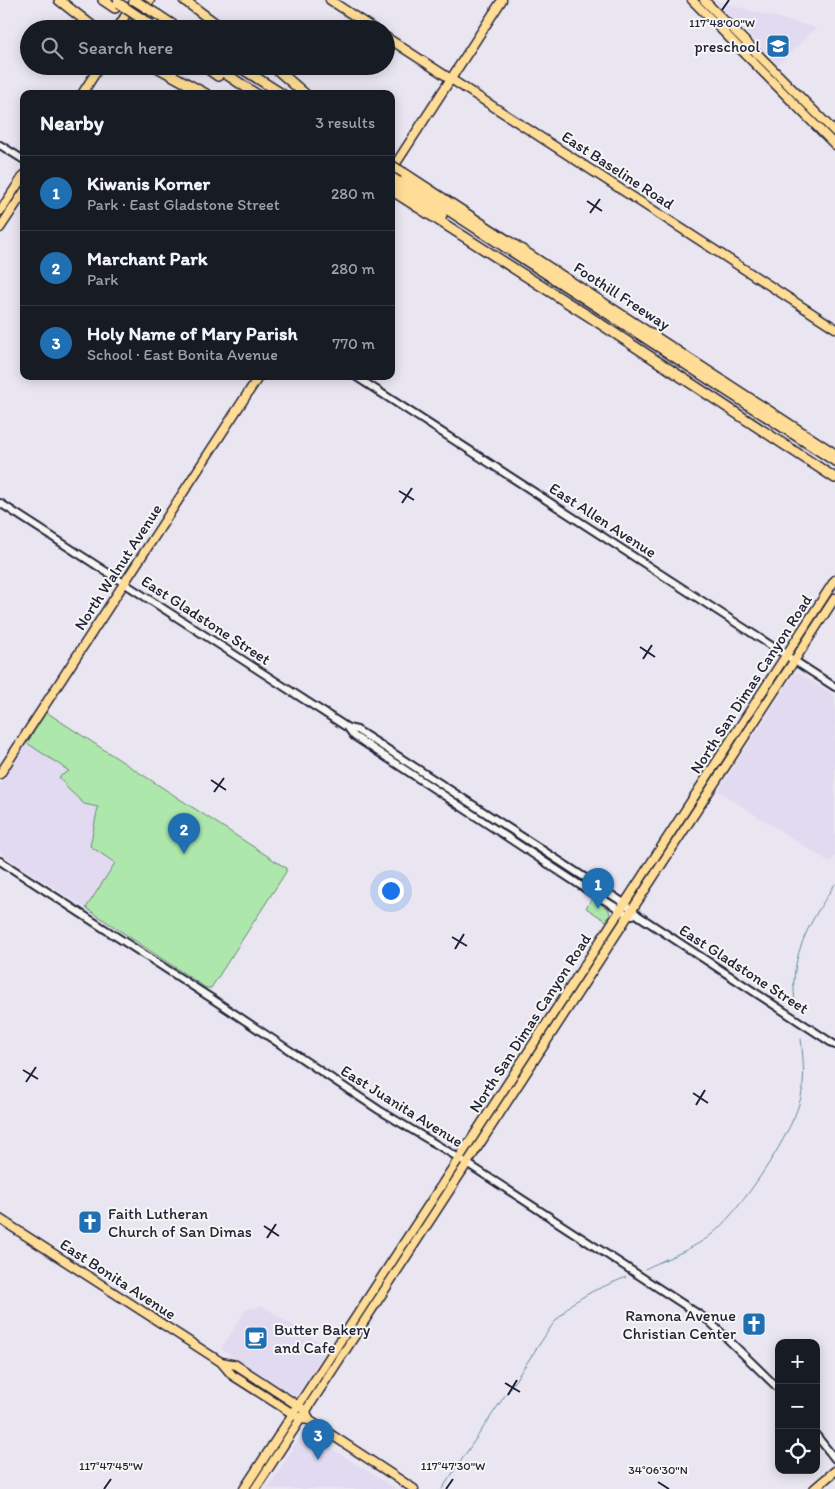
<!DOCTYPE html>
<html lang="en">
<head>
<meta charset="utf-8">
<style>
	body { margin:0; font-family:Itim,sans-serif; background:#20242c; color:#f1f3f6 }
	.controls { position:absolute; right:15px; bottom:15px; display:grid; overflow:hidden; border-radius:10px; box-shadow:0 2px 12px #0003 }
	.controls button { width:45px; height:45px; display:grid; place-items:center; padding:0; border:0; border-bottom:1px solid #363941; background:#171b24; color:#f1f3f6; font:25px sans-serif }
	.you { position:absolute; left:390px; top:890px; width:18px; height:18px; margin:-12px; border:4px solid #fff; border-radius:50%; background:#1a73e8; box-shadow:0 0 0 8px #1a73e833 }
	.badge { display:grid; place-items:center; width:32px; height:32px; border-radius:50%; background:#1f6fb2; color:#fff; font-size:16px; font-weight:700 }
	.pin { position:absolute; translate:-50% -41px; filter:drop-shadow(0 1px 2px #0008) }
	.pin::after { content:''; position:absolute; top:26px; width:18px; height:15px; background:inherit; clip-path:polygon(0 0,100% 0,50% 100%) }
	.list { margin:0; padding:0; list-style:none }
	h2 { display:flex; justify-content:space-between; align-items:center; height:65px; margin:0; padding:0 20px; font-size:21px }
	h2 small { font-size:16px; font-weight:400; color:#9ea1a6 }
	.list li { display:grid; grid-template-columns:32px 1fr auto; gap:15px; align-items:center; box-sizing:border-box; height:75px; padding:0 20px; border-top:1px solid #363941 }
	.list b { display:block; font-size:19px; white-space:nowrap }
	.list p { margin:0; font-size:16px; white-space:nowrap; color:#9ea1a6 }
	.list em { font-size:16px; font-style:normal; color:#9ea1a6 }
	.icon { flex:none; width:28px; height:28px; fill:none; stroke:currentColor; stroke-width:2; stroke-linecap:round; stroke-linejoin:round }
	.map { position:relative; flex:none; width:835px; height:1489px; overflow:hidden }
	.search { position:absolute; background:#171b24; box-shadow:0 2px 12px #0003; left:20px; top:20px; width:375px; height:55px; display:flex; align-items:center; gap:12px; box-sizing:border-box; padding:0 18px; border-radius:28px; color:#9ea1a6; font-size:19px }
	.panel { position:absolute; background:#171b24; box-shadow:0 2px 12px #0003; left:20px; top:90px; width:375px; height:290px; border-radius:10px }
	.map>svg:first-child { display:block }
</style>
</head>
<body>
<div class="map">
<svg width="835" height="1489" viewBox="0 0 835 1489">
	<rect width="100%" height="100%" fill="#eae6f1"/>
	<filter id="ink" filterUnits="userSpaceOnUse"><feTurbulence type="fractalNoise" baseFrequency=".02" numOctaves="2"/><feDisplacementMap in="SourceGraphic" scale="10" xChannelSelector="R" yChannelSelector="G"/><feConvolveMatrix kernelMatrix="1 2 1 2 8 2 1 2 1" color-interpolation-filters="sRGB"/></filter>
	<g filter="url(#ink)">
		<g fill="#e2daf1">
			<polygon points="715,1 816,28 778,65"/>
			<polygon points="795,673 799,673 835,696 835,856 831,863 718,791"/>
			<polygon points="27,743 69,771 84,804 98,807 90,846 115,863 86,908 0,853 0,785"/>
			<polygon points="263,1306 328,1348 296,1397 221,1349 246,1309"/>
			<polygon points="304,1431 396,1489 267,1489"/>
		</g>
		<g fill="#ade7ab" stroke="#688473">
			<polygon points="46,712 286,868 286,872 211,988 206,988 86,908 115,863 90,846 98,807 84,804 65,786 65,784 59,777 69,771 27,743"/>
			<polygon points="592,898 609,910 610,915 606,921 586,908"/>
		</g>
		<g fill="none" stroke-linecap="round" stroke-linejoin="round">
			<g stroke="#5f8ca3" stroke-width="1">
				<path d="M795 1006C795 997 793 987 794 979 797 941 815 915 835 884"/>
				<path d="M645 1269C665 1259 688 1251 707 1238 737 1217 797 1129 802 1092 805 1075 803 1056 801 1039"/>
				<polyline points="442,1489 553,1324 571,1304 593,1291 626,1277"/>
			</g>
			<g stroke="#22223b" stroke-width="10">
				<g id="minor">
					<polyline points="0,145 24,160"/>
					<polyline points="355,376 835,687"/>
					<polyline points="0,503 348,728 357,730 387,749 624,903 639,916 835,1045"/>
					<polyline points="348,728 354,736 589,891 629,915 633,915"/>
					<polyline points="0,861 211,998 379,1110 459,1158 709,1321 779,1389"/>
					<polyline points="816,1435 835,1459"/>
				</g>
			</g>
			<g stroke="#22223b" stroke-width="11">
				<g id="major">
					<polyline points="330,0 374,29"/>
					<polyline points="692,0 835,145"/>
					<polyline points="704,0 835,132"/>
					<polyline points="117,29 135,0"/>
					<polyline points="131,29 150,0"/>
					<polyline points="386,37 835,328"/>
					<polyline points="82,94 98,69 107,66"/>
					<polyline points="391,171 502,0"/>
					<polyline points="0,211 24,175"/>
					<polyline points="0,228 24,192"/>
					<polyline points="0,774 259,376"/>
					<polyline points="0,1219 221,1362 236,1365 306,1411 309,1420"/>
					<polyline points="221,1362 232,1375 301,1419 309,1420 414,1489"/>
					<polyline points="244,1489 835,580"/>
					<polyline points="255,1489 835,598"/>
					<polyline points="814,1489 835,1471"/>
				</g>
			</g>
			<g stroke="#22223b" stroke-width="12">
				<g id="highway">
					<polyline points="59,0 96,29"/>
					<polyline points="103,0 115,8"/>
					<polyline points="184,0 223,29"/>
					<polyline points="158,15 179,29"/>
					<polyline points="155,66 206,94"/>
					<polyline points="204,66 218,76"/>
					<polyline points="214,66 256,94"/>
					<polyline points="238,66 282,94"/>
					<polyline points="273,66 305,94"/>
					<polyline points="391,173 835,461"/>
					<polyline points="404,173 835,454"/>
					<polyline points="391,182 442,215"/>
					<polyline points="391,190 590,317 835,478"/>
				</g>
			</g>
			<use href="#minor" stroke="#f6f6f2" stroke-width="6"/>
			<use href="#major" stroke="#ffdd96" stroke-width="8"/>
			<use href="#highway" stroke="#ffdd96" stroke-width="9"/>
			<g stroke="#22223b" stroke-width="12" stroke-linecap="butt">
				<g id="highway-bridge">
					<polyline points="134,0 158,15"/>
					<polyline points="118,3 151,25"/>
					<polyline points="391,165 404,173"/>
				</g>
			</g>
			<use href="#highway-bridge" stroke="#ffdd96" stroke-width="9"/>
		</g>
	</g>
	<path fill="none" stroke="#22223b" stroke-width="2" d="M722 10 729 0M587 201 602 211M590 213 600 199M399 491 414 500M402 503 412 488M640 647 655 657M643 659 652 645M211 780 226 790M214 792 224 778M452 937 467 946M455 949 464 934M23 1070 38 1079M26 1082 36 1067M693 1093 708 1103M696 1105 705 1090M264 1226 279 1236M267 1238 276 1224M505 1383 520 1392M508 1395 517 1380M658 1482 669 1489M104 1489 111 1479M446 1489 453 1479"/>
	<defs>
		<g id="school-square" transform="scale(1.25)"><rect x="-9" y="-9" width="18" height="18" rx="4" fill="#1f6fb2" stroke="#f6f6f2"/><path d="M0-5L7-2L0 1L-7-2ZM-4 1L0 2.5L4 1V4Q0 6-4 4Z" fill="#fff"/></g>
		<g id="church-square" transform="scale(1.25)"><rect x="-9" y="-9" width="18" height="18" rx="4" fill="#1f6fb2" stroke="#f6f6f2"/><path d="M-1.2-6h2.4v3.5h3.3v2.4h-3.3V6h-2.4V-.1h-3.3v-2.4h3.3Z" fill="#fff"/></g>
		<g id="cafe-square" transform="scale(1.25)"><rect x="-9" y="-9" width="18" height="18" rx="4" fill="#1f6fb2" stroke="#f6f6f2"/><path d="M-5.5-4.5H6V0H3Q3 3.5 0 3.5H-2.5Q-5.5 3.5-5.5 0ZM3-3.2v2h1.7v-2ZM-6 4.5H4V6H-6Z" fill="#fff"/></g>
	</defs>
	<g fill-rule="evenodd">
		<use href="#school-square" x="778" y="46"/>
		<use href="#church-square" x="90" y="1222"/>
		<use href="#church-square" x="754" y="1324"/>
		<use href="#cafe-square" x="256" y="1338"/>
	</g>
	<g text-anchor="middle" dominant-baseline="central" stroke-width="4" stroke-linejoin="round" paint-order="stroke">
		<g font-size="16" fill="#22223b" stroke="#f6f6f2" text-anchor="end">
			<text x="760" y="46">preschool</text>
			<text x="108" y="1213" text-anchor="start">Faith Lutheran<tspan x="108" dy="18">Church of San Dimas</tspan></text>
			<text x="736" y="1315">Ramona Avenue<tspan x="736" dy="18">Christian Center</tspan></text>
			<text x="274" y="1329" text-anchor="start">Butter Bakery<tspan x="274" dy="18">and Cafe</tspan></text>
		</g>
		<g font-size="16" fill="#22223b" stroke="#f6f6f2">
			<text transform="translate(618 170) rotate(33)">East Baseline Road</text>
			<text transform="translate(622 296) rotate(33)">Foothill Freeway</text>
			<text transform="translate(603 520) rotate(33)">East Allen Avenue</text>
			<text transform="translate(118 567) rotate(-57)">North Walnut Avenue</text>
			<text transform="translate(206 620) rotate(33)">East Gladstone Street</text>
			<text transform="translate(751 684) rotate(-57)">North San Dimas Canyon Road</text>
			<text transform="translate(744 969) rotate(33)">East Gladstone Street</text>
			<text transform="translate(530 1023) rotate(-57)">North San Dimas Canyon Road</text>
			<text transform="translate(402 1106) rotate(32)">East Juanita Avenue</text>
			<text transform="translate(118 1279) rotate(33)">East Bonita Avenue</text>
		</g>
	</g>
	<g font-size="12" text-anchor="middle" fill="#22223b" stroke="#f6f6f2" stroke-width="4" stroke-linejoin="round" paint-order="stroke">
		<text x="722" y="27">117°48'00"W</text>
		<text x="111" y="1470">117°47'45"W</text>
		<text x="453" y="1470">117°47'30"W</text>
		<text x="658" y="1474">34°06'30"N</text>
	</g>
</svg>
<div class="controls">
<button>+</button>
<button>−</button>
<button><svg class="icon" aria-label="locate" viewBox="0 0 24 24"><circle cx="12" cy="12" r="6"/><path d="M12 2v4M12 18v4M2 12h4M18 12h4"/></svg></button>
</div>
<div class="you"></div>
<div class="pin badge" style="left:598px;top:909px">1</div>
<div class="pin badge" style="left:184px;top:854px">2</div>
<div class="pin badge" style="left:318px;top:1460px">3</div>
<div class="search"><svg class="icon" aria-label="search" viewBox="0 0 24 24"><circle cx="10" cy="10" r="6"/><path d="M15 15l6 6"/></svg>Search here</div>
<section class="panel">
<h2>Nearby<small>3 results</small></h2>
<ul class="list">
<li><span class="badge">1</span><div><b>Kiwanis Korner</b><p>Park · East Gladstone Street</p></div><em>280 m</em></li>
<li><span class="badge">2</span><div><b>Marchant Park</b><p>Park</p></div><em>280 m</em></li>
<li><span class="badge">3</span><div><b>Holy Name of Mary Parish</b><p>School · East Bonita Avenue</p></div><em>770 m</em></li>
</ul>
</section>
</div>
</body>
</html>
